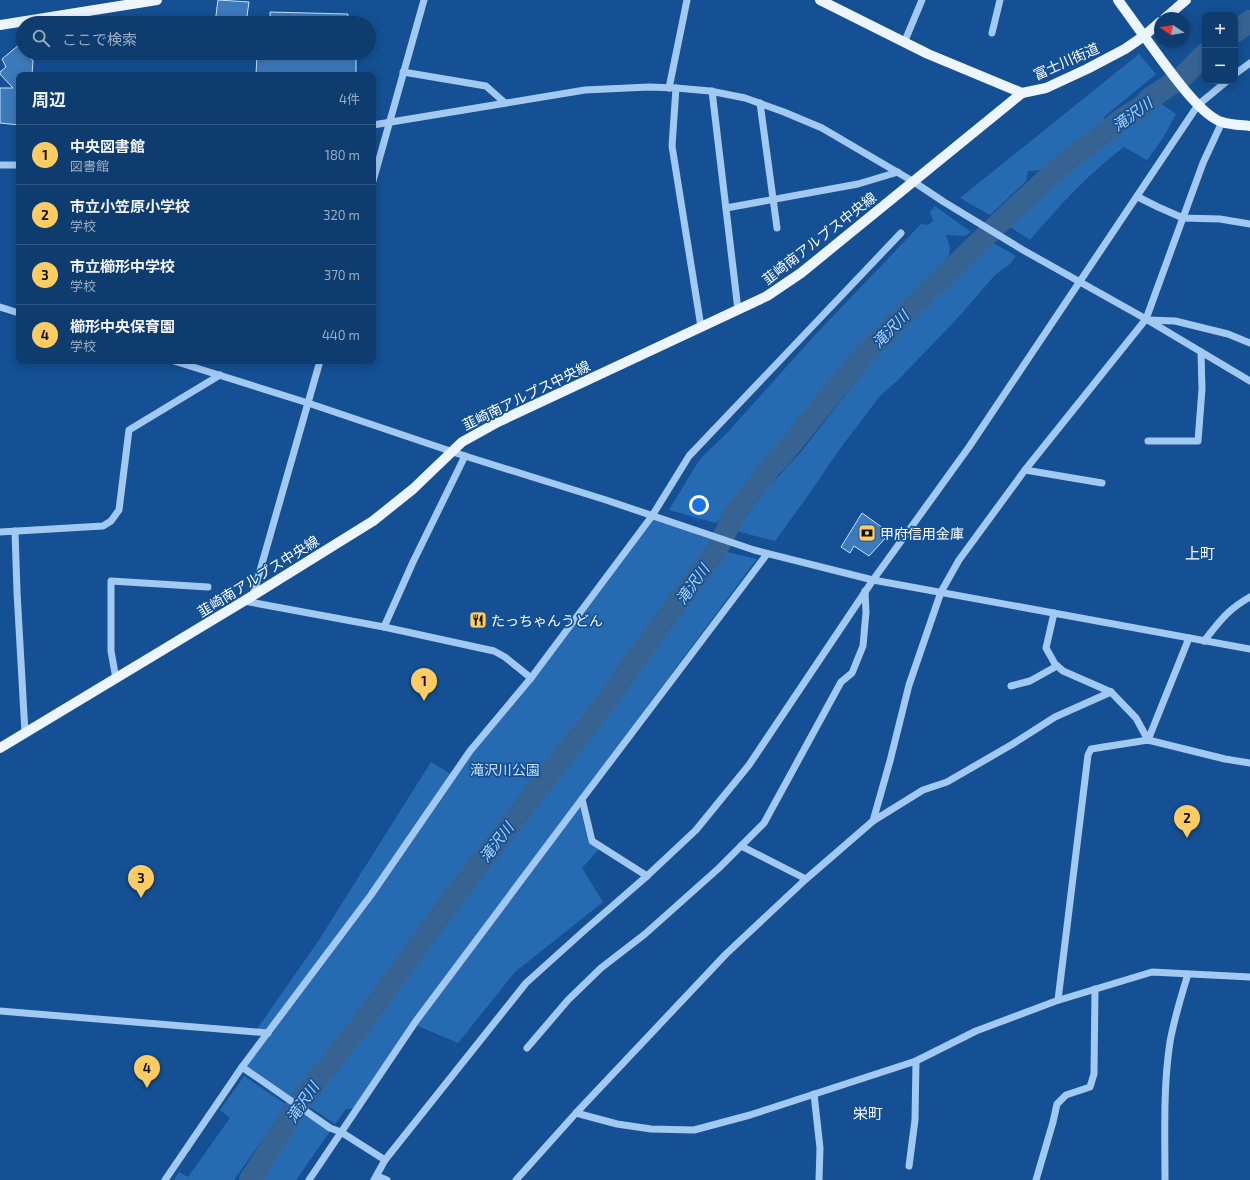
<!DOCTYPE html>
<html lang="ja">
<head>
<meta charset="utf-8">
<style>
	body { margin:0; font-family:"Exo 2","Noto Sans JP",sans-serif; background:#184373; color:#f1f3f6 }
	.controls { position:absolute; right:12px; top:12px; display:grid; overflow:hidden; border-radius:8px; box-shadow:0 2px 10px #0003 }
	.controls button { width:36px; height:36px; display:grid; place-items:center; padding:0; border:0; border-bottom:1px solid #2f5681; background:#0f3c6e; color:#f1f3f6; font:20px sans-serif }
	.compass { position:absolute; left:1154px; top:12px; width:36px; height:36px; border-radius:50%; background:#0f3c6e; box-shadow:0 2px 10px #0003; rotate:282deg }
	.you { position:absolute; left:699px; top:505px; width:14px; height:14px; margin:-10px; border:3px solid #fff; border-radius:50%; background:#1a73e8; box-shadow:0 0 0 6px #1a73e833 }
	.badge { display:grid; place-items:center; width:26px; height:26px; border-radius:50%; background:#ffcc63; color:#111; font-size:13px; font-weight:700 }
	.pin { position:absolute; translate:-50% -33px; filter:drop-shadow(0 1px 2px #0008) }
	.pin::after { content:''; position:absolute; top:21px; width:14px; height:12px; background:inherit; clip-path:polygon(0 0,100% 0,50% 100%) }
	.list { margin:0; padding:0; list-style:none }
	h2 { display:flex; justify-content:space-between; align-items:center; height:52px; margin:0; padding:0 16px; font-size:17px }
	h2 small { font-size:13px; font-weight:400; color:#9badc2 }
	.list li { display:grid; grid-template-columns:26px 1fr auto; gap:12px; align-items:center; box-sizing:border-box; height:60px; padding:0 16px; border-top:1px solid #2f5681 }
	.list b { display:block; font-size:15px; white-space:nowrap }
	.list p { margin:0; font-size:13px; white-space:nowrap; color:#9badc2 }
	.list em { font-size:13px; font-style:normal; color:#9badc2 }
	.icon { flex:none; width:22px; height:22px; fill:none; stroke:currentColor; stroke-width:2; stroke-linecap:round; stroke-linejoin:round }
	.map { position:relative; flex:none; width:1250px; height:1180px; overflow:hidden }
	.search { position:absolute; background:#0f3c6e; box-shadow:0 2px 10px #0003; left:16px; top:16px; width:360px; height:44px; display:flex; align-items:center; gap:10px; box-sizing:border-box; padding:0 14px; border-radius:22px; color:#9badc2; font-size:15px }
	.panel { position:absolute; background:#0f3c6e; box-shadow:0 2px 10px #0003; left:16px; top:72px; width:360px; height:292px; border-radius:8px }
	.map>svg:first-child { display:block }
</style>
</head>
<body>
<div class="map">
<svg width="1250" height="1180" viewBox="0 0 1250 1180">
	<rect width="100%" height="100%" fill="#145093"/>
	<g fill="#266bb2">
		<path d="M1139 54 1156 74 1104 117C1102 129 1099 129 1088 133L1086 137 1042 170 1028 171 1026 181 990 215 960 198Z"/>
		<path d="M1157 101 1176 114 1163 138 1147 160 1124 147C1088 174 1059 206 1030 240L1007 225 1020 211 1073 162 1081 157 1102 140 1112 134Z"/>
		<polygon points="935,206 971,232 965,236 946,235 950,248 949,255 935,271 917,288 884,322 837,375 807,410 752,481 740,490 739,497 716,523 669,510 698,462 705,454 727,433 815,335 921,224 928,225 933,221 930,212"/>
		<polygon points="990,241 1016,256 1010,264 995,275 954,322 898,380 880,396 839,450 807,497 775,541 736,531 764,492 800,453 868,366 905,326 950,283"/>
		<polygon points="652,516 724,540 656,631 614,690 468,879 356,1031 314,1083 288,1100 242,1067 371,895 467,756"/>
		<polygon points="722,551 757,559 578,799 588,842 599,849 582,868 603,902 515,972 458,1043 413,1024 356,1109 346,1109 335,1124 308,1106 563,763 570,766 574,751"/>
		<polygon points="431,762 451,774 370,892 266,1030 257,1029 319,940"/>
		<polygon points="244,1076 287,1105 234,1180 174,1180 179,1172 188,1177 230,1118 220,1110"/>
		<polygon points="302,1114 331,1130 296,1180 257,1180"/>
	</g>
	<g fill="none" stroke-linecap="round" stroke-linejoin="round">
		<g stroke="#376393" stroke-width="22">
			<polyline points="1235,32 1250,21"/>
			<polyline points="250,1180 297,1106 323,1071 327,1068 354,1032 356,1031 459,890 608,699 656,631 717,549 737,510 773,464 779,459 855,365 873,345 883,337 894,324 1015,208 1063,164 1125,117 1143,106 1149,99 1182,77 1205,54"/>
		</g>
	</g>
	<g fill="#3d7abb" stroke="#cae3fc">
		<polygon points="218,0 249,2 246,23 215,23"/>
		<polygon points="270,12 348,14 347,23 270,23"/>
		<polygon points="20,44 23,47 23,53 27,53 33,61 32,75 19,75 19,125 0,123 0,88 13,88 0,74 0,72 6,67 2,59"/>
		<polygon points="257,53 346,53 345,59 356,58 356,75 256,75"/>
		<polygon points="862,513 890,533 869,556 854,546 850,553 841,547"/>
	</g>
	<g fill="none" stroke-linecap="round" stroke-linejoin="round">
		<g stroke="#a2c9f1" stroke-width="7">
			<polyline points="992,33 1000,0"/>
			<polyline points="904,43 922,0"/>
			<polyline points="403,72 486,86 504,102"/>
			<polyline points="1235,74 1250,63"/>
			<polyline points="669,88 687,0"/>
			<polyline points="676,88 672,146 701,327"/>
			<polyline points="712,91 738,310"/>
			<polyline points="760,103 777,228"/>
			<polyline points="373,125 585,90 649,87 676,88 710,91 745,98 784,112 822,128 914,182 944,202 1023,250 1146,319 1250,381"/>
			<polyline points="0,165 19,165"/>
			<polyline points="373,181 424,0"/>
			<polyline points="1138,197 1158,207 1183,218 1220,219 1250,224"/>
			<polyline points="726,208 858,184 898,172"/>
			<polyline points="0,307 19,313"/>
			<polyline points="1148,320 1175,321 1228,334 1250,343"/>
			<polyline points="174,361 308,403 465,456 606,500 754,550 873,580 1250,649"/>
			<polyline points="1148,441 1198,441 1202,389 1201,352"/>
			<polyline points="1025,470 1102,483"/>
			<polyline points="15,531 17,592 25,733"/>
			<polyline points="0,532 103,526 111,521 119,510 129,430 220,375"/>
			<polyline points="253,595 320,361"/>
			<polyline points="244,601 384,627 494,651 505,657 531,678"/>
			<polyline points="1054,613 1046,648 1055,664 1063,671 1111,692 1136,718 1148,740"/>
			<polyline points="384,627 413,562 465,456"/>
			<path d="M1204 641C1220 621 1227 610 1250 597"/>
			<polyline points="116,679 111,651 111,581 208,587"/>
			<polyline points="1011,686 1030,681 1057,666"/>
			<polyline points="1148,740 1189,638"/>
			<polyline points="873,821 890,761 909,685 941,592 959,560 1025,470 1146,319 1203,163 1222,122"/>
			<polyline points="741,846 806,879"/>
			<polyline points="647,876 592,841 582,799 767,554"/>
			<polyline points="1058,1000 1088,755 1091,749 1148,740 1225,759 1250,763"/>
			<polyline points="0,1011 268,1033"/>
			<polyline points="527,1048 568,1000 601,968 645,934 719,868 764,823 841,682 852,673 863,646 866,612 865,591"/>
			<polyline points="242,1067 330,1128 341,1132 385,1160"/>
			<polyline points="814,1094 820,1148 819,1180"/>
			<polyline points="576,1113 617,1124 651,1129 694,1130 750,1115 916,1061 976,1031 1056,1001 1152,972 1250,977"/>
			<polyline points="909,1166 915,1120 916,1061"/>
			<polyline points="377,1176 387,1180"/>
			<polyline points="165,1180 242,1067 371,895 470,751 531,678 652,516 689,456 901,233"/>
			<polyline points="309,1180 416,1021 582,799"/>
			<polyline points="374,1180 385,1160 526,983 586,929 647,876 696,830 749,765 873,580 969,447 1198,105 1227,81"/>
			<polyline points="516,1180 576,1113 726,954 806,879 873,821 923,790 947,782 1011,745 1055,717 1111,692"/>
			<polyline points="1036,1180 1053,1122 1057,1104 1066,1095 1090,1087 1094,1074 1095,989"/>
			<path d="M1165 1180C1165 1135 1163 1087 1170 1042 1174 1019 1181 997 1188 974"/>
		</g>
		<g stroke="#edf5ff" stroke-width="10">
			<path d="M820 0 928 54 1022 93 1046 88 1087 69 1125 49 1144 36C1161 58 1198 115 1222 122 1231 125 1241 125 1250 126"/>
			<polyline points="1118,0 1144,36 1160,22"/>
			<polyline points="1165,18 1186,0"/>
			<polyline points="0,25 157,0"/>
			<polyline points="0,748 244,601 373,521 413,489 462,442 498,422 767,296 801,273 1022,93"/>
		</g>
	</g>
	<defs>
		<g id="bank-square" transform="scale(0.9)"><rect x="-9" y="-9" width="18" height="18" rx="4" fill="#ffcc63" stroke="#145093"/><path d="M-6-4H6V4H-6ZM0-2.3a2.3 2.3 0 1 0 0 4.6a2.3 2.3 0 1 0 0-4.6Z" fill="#111"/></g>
		<g id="restaurant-square" transform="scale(0.9)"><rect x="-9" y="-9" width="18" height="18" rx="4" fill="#ffcc63" stroke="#145093"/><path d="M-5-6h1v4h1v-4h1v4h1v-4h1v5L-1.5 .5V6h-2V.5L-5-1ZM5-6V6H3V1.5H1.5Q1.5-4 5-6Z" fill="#111"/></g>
	</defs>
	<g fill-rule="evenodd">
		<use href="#bank-square" x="867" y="533"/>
		<use href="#restaurant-square" x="478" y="620"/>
	</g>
	<g text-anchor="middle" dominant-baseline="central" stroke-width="3.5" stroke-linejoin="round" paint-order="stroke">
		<g font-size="14" fill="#fff" stroke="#145093">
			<text transform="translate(1066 61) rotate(-24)">富士川街道</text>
			<text transform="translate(819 238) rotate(-38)">韮崎南アルプス中央線</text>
			<text transform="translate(526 395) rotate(-26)">韮崎南アルプス中央線</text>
			<text transform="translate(258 576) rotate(-32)">韮崎南アルプス中央線</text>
		</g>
		<g font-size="14" fill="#fff" stroke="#145093" text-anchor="start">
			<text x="880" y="533">甲府信用金庫</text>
			<text x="491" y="620">たっちゃんうどん</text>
		</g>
		<g font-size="14" fill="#cae3fc" stroke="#145093">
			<text x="505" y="769">滝沢川公園</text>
		</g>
		<g font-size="15" font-style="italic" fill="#afd3f8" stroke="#145093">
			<text transform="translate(1132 114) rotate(-36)">滝沢川</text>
			<text transform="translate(890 329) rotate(-46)">滝沢川</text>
			<text transform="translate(692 584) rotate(-54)">滝沢川</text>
			<text transform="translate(496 842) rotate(-52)">滝沢川</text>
			<text transform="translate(302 1102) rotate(-56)">滝沢川</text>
		</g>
		<g font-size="15" fill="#fff" stroke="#145093">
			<text x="1200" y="553">上町</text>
			<text x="868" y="1113">栄町</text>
		</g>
	</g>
</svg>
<div class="controls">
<button>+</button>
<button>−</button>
</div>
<svg class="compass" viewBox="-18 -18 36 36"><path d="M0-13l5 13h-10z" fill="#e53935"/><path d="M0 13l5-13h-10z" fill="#9badc2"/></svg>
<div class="you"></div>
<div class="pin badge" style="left:424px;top:701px">1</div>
<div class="pin badge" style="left:1187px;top:838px">2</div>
<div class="pin badge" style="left:141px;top:898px">3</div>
<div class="pin badge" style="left:147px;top:1088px">4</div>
<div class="search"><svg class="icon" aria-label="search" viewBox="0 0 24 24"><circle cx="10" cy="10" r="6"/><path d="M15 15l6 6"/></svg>ここで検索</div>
<section class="panel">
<h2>周辺<small>4件</small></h2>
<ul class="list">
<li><span class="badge">1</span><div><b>中央図書館</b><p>図書館</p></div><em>180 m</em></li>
<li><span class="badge">2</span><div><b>市立小笠原小学校</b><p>学校</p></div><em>320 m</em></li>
<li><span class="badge">3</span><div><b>市立櫛形中学校</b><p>学校</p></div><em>370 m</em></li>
<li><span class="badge">4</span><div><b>櫛形中央保育園</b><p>学校</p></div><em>440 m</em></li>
</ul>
</section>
</div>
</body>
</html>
